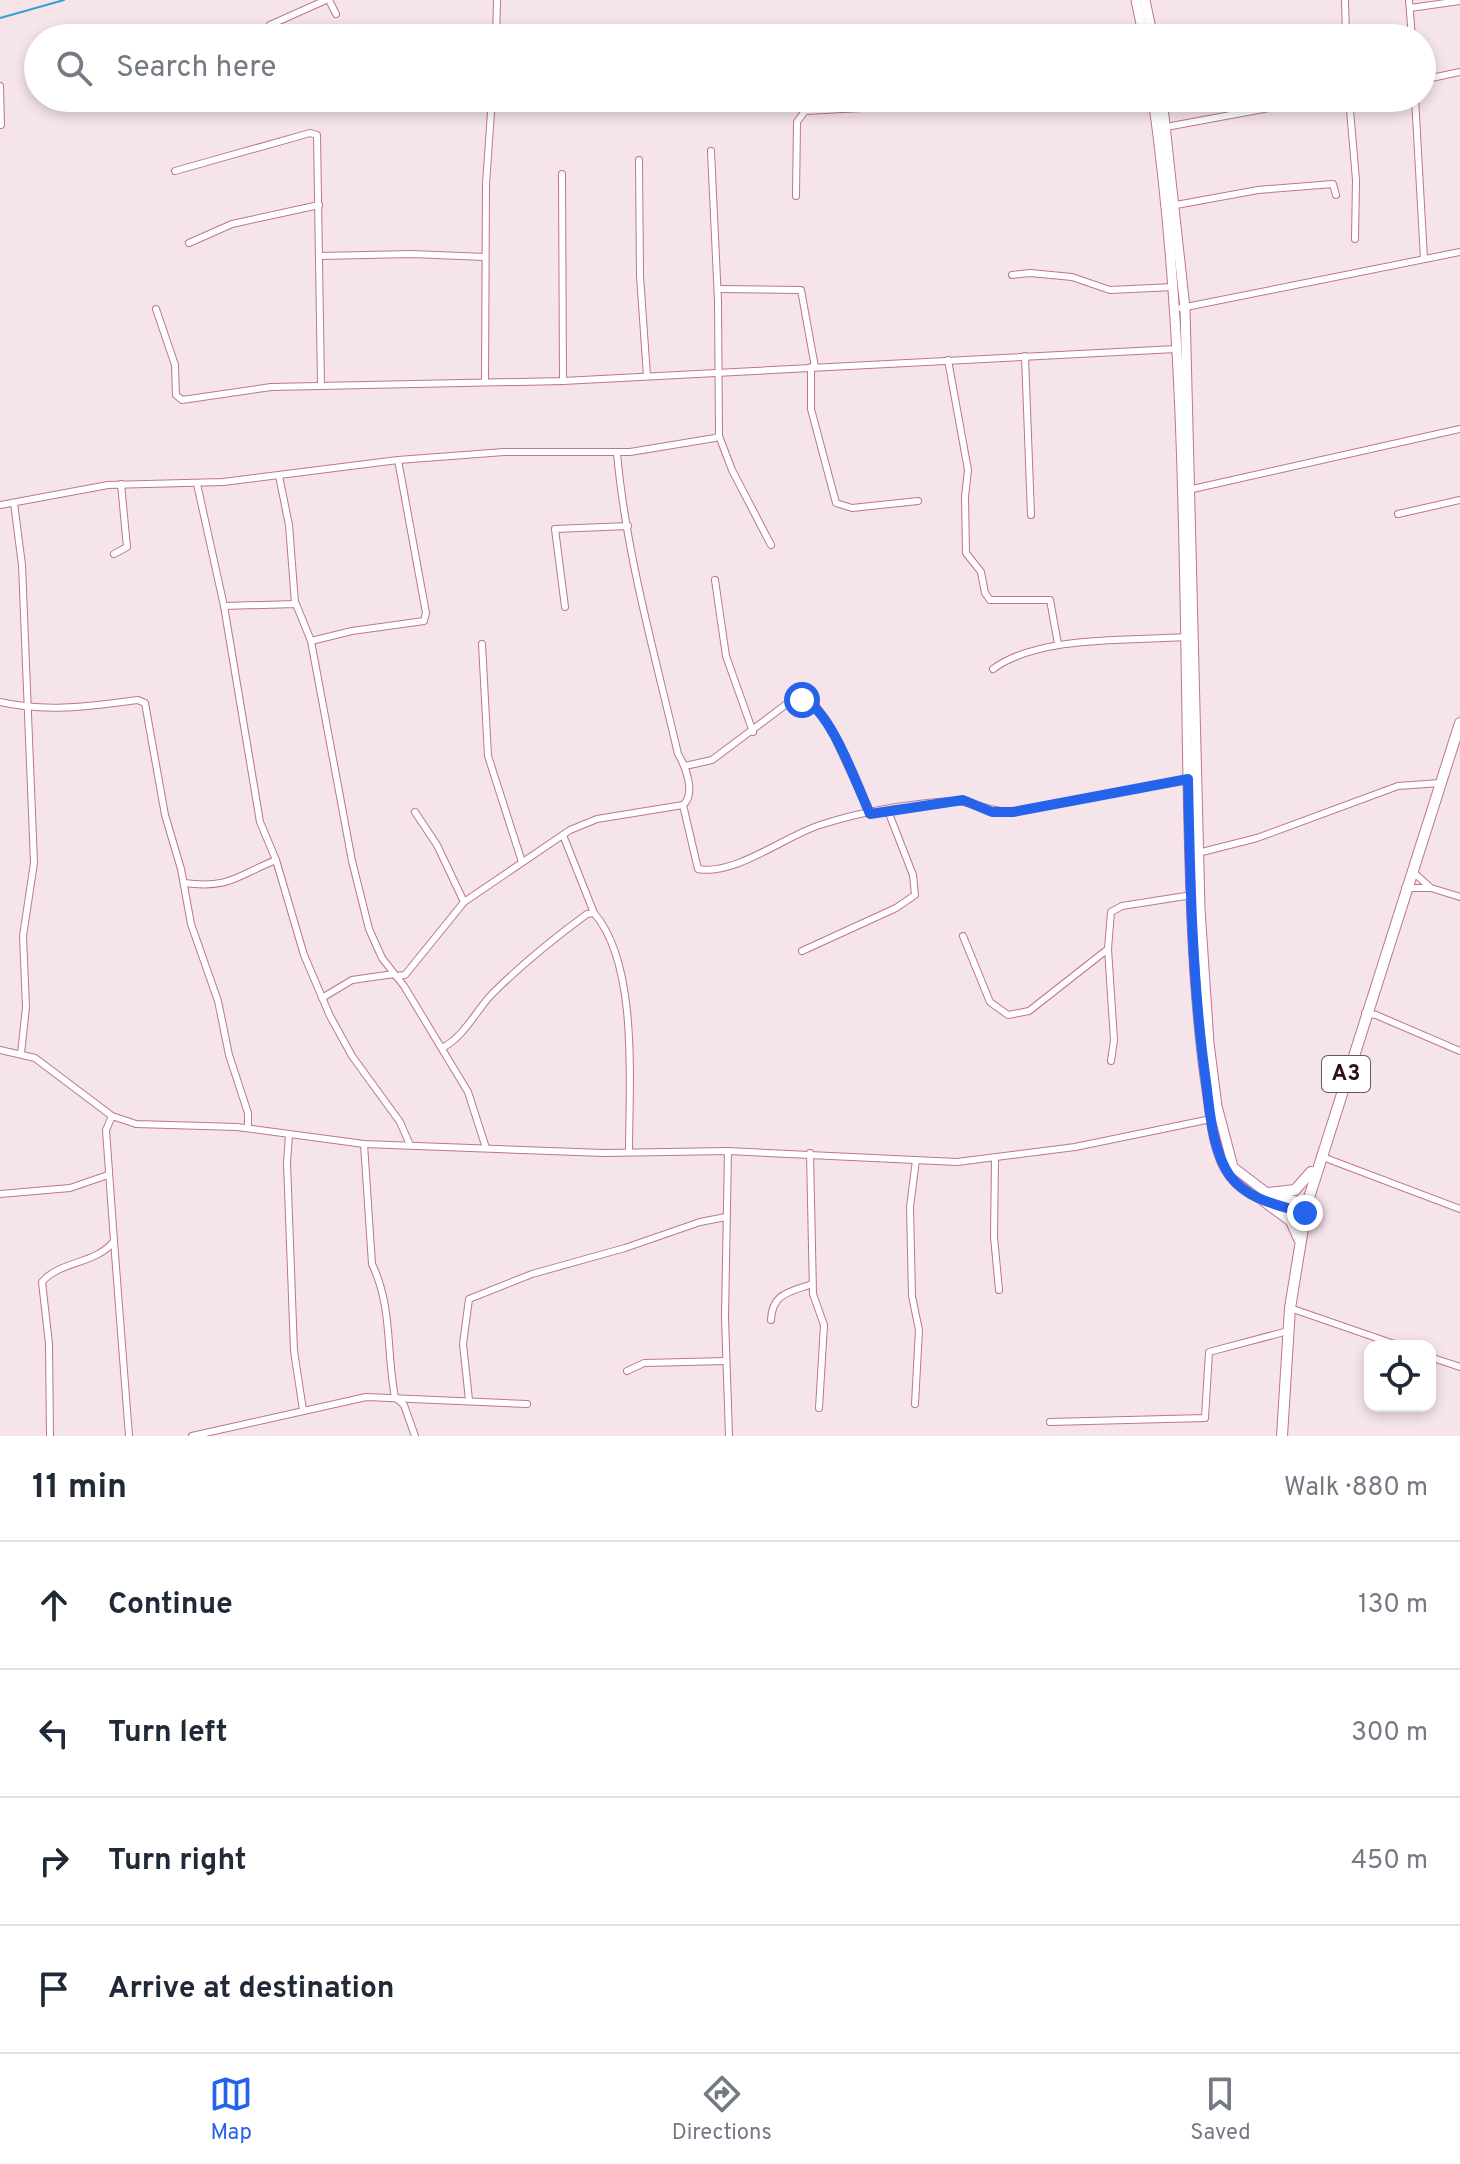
<!DOCTYPE html>
<html lang="en">
<head>
<meta charset="utf-8">
<style>
	body { margin:0; font-family:Overpass,sans-serif; background:#f2f2f3; color:#1f2937 }
	.controls { position:absolute; right:24px; bottom:24px; display:grid; overflow:hidden; border-radius:16px; box-shadow:0 4px 12px #0003 }
	.controls button { width:72px; height:72px; display:grid; place-items:center; padding:0; border:0; border-bottom:2px solid #e0e1e3; background:#fff; color:#1f2937; font:40px sans-serif }
	.stop { position:absolute; width:24px; height:24px; margin:-18px; border:6px solid #2563eb; border-radius:50%; background:#fff }
	.stop.end { background:#2563eb; border-color:#fff; box-shadow:0 2px 8px #0008 }
	.list { margin:0; padding:0; list-style:none }
	h2 { display:flex; justify-content:space-between; align-items:center; height:104px; margin:0; padding:0 32px; font-size:34px }
	h2 small { font-size:26px; font-weight:400; color:#747a83 }
	.list li { display:grid; grid-template-columns:52px 1fr auto; gap:24px; align-items:center; box-sizing:border-box; height:128px; padding:0 32px; border-top:2px solid #e0e1e3 }
	.list b { display:block; font-size:30px; white-space:nowrap }
	.list em { font-size:26px; font-style:normal; color:#747a83 }
	.icon { flex:none; width:44px; height:44px; fill:none; stroke:currentColor; stroke-width:2; stroke-linecap:round; stroke-linejoin:round }
	.map { position:relative; flex:none; width:1460px; height:1436px; overflow:hidden }
	.search { position:absolute; background:#fff; box-shadow:0 4px 12px #0003; left:24px; right:24px; top:24px; height:88px; display:flex; align-items:center; gap:20px; box-sizing:border-box; padding:0 28px; border-radius:44px; color:#747a83; font-size:30px }
	.sheet { height:616px; background:#fff }
	nav { display:flex; justify-content:space-around; align-items:center; box-sizing:border-box; height:112px; border-top:2px solid #e0e1e3; background:#fff; font-size:22px; color:#747a83 }
	nav a { display:grid; justify-items:center; gap:4px }
	nav .on { color:#2563eb }
	.map>svg:first-child { display:block }
</style>
</head>
<body>
<div class="map">
<svg width="1460" height="1436" viewBox="0 0 1460 1436">
	<rect width="100%" height="100%" fill="#f6e4eb"/>
	<g fill="none" stroke-linecap="round" stroke-linejoin="round">
		<polyline stroke="#309fd2" stroke-width="2" points="0,18 64,0"/>
		<g stroke="#c17395" stroke-width="8">
			<g id="minor">
				<polyline points="329,0 336,14"/>
				<polyline points="1345,0 1346,36"/>
				<polyline points="1409,0 1412,38"/>
				<polyline points="1410,8 1460,1"/>
				<polyline points="270,25 326,0"/>
				<polyline points="1301,31 1346,34"/>
				<polyline points="496,38 497,0"/>
				<polyline points="1422,80 1460,72"/>
				<polyline points="0,86 1,125"/>
				<polyline points="1349,98 1356,180 1355,239"/>
				<polyline points="1415,98 1424,259"/>
				<polyline points="1166,127 1323,98"/>
				<polyline points="639,160 640,276 647,376"/>
				<polyline points="175,171 310,133 317,135 321,385"/>
				<polyline points="562,174 563,381"/>
				<polyline points="796,196 797,122 805,111 1050,98"/>
				<polyline points="1176,205 1258,190 1333,184 1336,195"/>
				<polyline points="189,243 232,224 319,205"/>
				<polyline points="319,256 412,254 485,257"/>
				<polyline points="1012,275 1030,273 1072,277 1110,290 1174,287"/>
				<polyline points="718,289 801,290 815,367"/>
				<polyline points="1181,308 1460,252"/>
				<polyline points="156,309 175,365 176,395 182,400 271,387 563,381 1176,349"/>
				<polyline points="1025,356 1031,515"/>
				<polyline points="948,360 968,470 965,497 966,553 981,572 985,593 990,600 1050,600 1058,644"/>
				<polyline points="811,367 811,409 836,503 852,508 918,501"/>
				<polyline points="485,382 486,184 492,98"/>
				<polyline points="719,436 732,470 771,545"/>
				<path d="M617 453C626 554 655 655 678 754 686 767 696 794 683 805L698 869C735 876 785 836 820 825 860 812 908 804 950 801 972 800 990 813 1013 812L1188 779"/>
				<polyline points="279,476 289,525 295,603"/>
				<polyline points="197,484 224,606 260,822 276,860 304,955 330,1016 352,1056 400,1122 410,1145"/>
				<polyline points="1188,490 1460,429"/>
				<polyline points="14,503 22,565 34,863 23,936 26,1007 21,1054"/>
				<polyline points="0,505 108,485 223,482 398,460 504,452 630,452 715,438 719,436 718,301 711,151"/>
				<polyline points="1398,514 1460,500"/>
				<polyline points="114,554 127,547 121,484"/>
				<polyline points="715,580 726,656 753,732"/>
				<polyline points="224,606 296,604 311,641 352,631 424,621 426,613 398,460"/>
				<polyline points="565,607 555,529 628,526"/>
				<polyline points="311,641 352,861 369,929 382,958 404,986 468,1092 486,1148"/>
				<polyline points="482,644 488,756 522,862"/>
				<path d="M993 669C1039 635 1129 641 1185 637"/>
				<path d="M0 702C47 713 90 706 138 700L145 703 165 815 181 869 191 924 218 1001 229 1055 248 1113V1128"/>
				<polyline points="685,766 712,760 788,703 806,700 816,706 828,723 870,814"/>
				<polyline points="415,812 437,845 464,902"/>
				<polyline points="563,835 594,913"/>
				<polyline points="1198,853 1257,838 1398,786 1440,783"/>
				<polyline points="1413,872 1431,888"/>
				<path d="M184 883C230 889 236 876 276 860"/>
				<polyline points="1405,888 1431,888 1460,897"/>
				<polyline points="963,936 990,1002 1008,1015 1029,1011 1108,949"/>
				<polyline points="802,951 896,908 915,895 913,875 888,811"/>
				<polyline points="396,976 405,975 464,902 570,830 597,819 683,805"/>
				<polyline points="322,998 352,980 394,974"/>
				<polyline points="1365,1013 1376,1015 1460,1051"/>
				<path d="M442 1048C464 1037 475 1012 492 994 522 964 553 939 587 914L594 913C639 965 629 1086 629 1152"/>
				<polyline points="0,1050 35,1058 112,1116 136,1124 237,1127 364,1144 604,1153 728,1151 957,1162 1075,1147 1211,1119"/>
				<polyline points="1111,1061 1114,1040 1108,949 1111,912 1122,906 1192,895"/>
				<polyline points="289,1135 287,1163 294,1351 303,1410"/>
				<path d="M364 1144 372 1264C393 1308 386 1352 395 1397L404 1405 415 1436"/>
				<polyline points="728,1151 725,1317 729,1436"/>
				<polyline points="810,1153 813,1294 824,1325 819,1408"/>
				<polyline points="1320,1156 1460,1209"/>
				<polyline points="995,1159 994,1237 999,1290"/>
				<polyline points="0,1194 70,1188 108,1175"/>
				<polyline points="114,1241 129,1436"/>
				<polyline points="1290,1308 1400,1346"/>
				<path d="M771 1320C772 1293 790 1292 812 1284"/>
				<polyline points="1430,1357 1460,1367"/>
				<polyline points="627,1371 644,1363 726,1361"/>
				<polyline points="469,1400 463,1344 469,1299 532,1274 625,1248 700,1222 726,1217"/>
				<polyline points="915,1404 919,1330 912,1296 910,1207 916,1160"/>
				<polyline points="1050,1422 1205,1418 1209,1352 1288,1331"/>
				<path d="M50 1436 49 1344 42 1282C59 1261 97 1264 114 1241L106 1130 112 1116"/>
				<polyline points="192,1436 366,1397 527,1404"/>
			</g>
		</g>
		<g stroke="#c17395" stroke-width="11">
			<g id="secondary">
				<polyline points="1136,0 1144,38"/>
				<polyline points="1145,0 1153,38"/>
				<path d="M1153 98C1185 324 1184 553 1188 781 1190 880 1192 979 1205 1077 1210 1106 1211 1139 1224 1166 1240 1197 1274 1204 1305 1213"/>
				<polyline points="1162,98 1185,308 1200,909 1209,1043 1217,1106 1233,1167 1267,1193 1307,1204"/>
			</g>
		</g>
		<g stroke="#c17395" stroke-width="12">
			<g id="trunk">
				<polyline points="1267,1193 1295,1190 1311,1172"/>
				<polyline points="1264,1201 1291,1221 1299,1239"/>
				<polyline points="1282,1436 1290,1308 1307,1204 1460,723"/>
			</g>
		</g>
		<use href="#minor" stroke="#fff" stroke-width="6"/>
		<use href="#secondary" stroke="#fff" stroke-width="9"/>
		<use href="#trunk" stroke="#fff" stroke-width="10"/>
	</g>
	<g fill="none" stroke-linecap="round" stroke-linejoin="round">
		<path stroke="#2563eb" stroke-width="10" d="M802 700C829 705 858 788 870 814L963 800 992 812H1013L1188 779C1190 880 1192 982 1206 1082 1210 1112 1212 1150 1230 1176 1248 1200 1278 1205 1305 1213"/>
	</g>
	<g text-anchor="middle" dominant-baseline="central" stroke-width="6" stroke-linejoin="round" paint-order="stroke">
		<rect fill="#fff" stroke="#6b5660" stroke-width="2" x="1322" y="1056" width="48" height="36" rx="6"/>
		<g font-size="22" font-weight="bold" fill="#2c0e1c">
			<text x="1346" y="1074">A3</text>
		</g>
	</g>
</svg>
<div class="controls">
<button><svg class="icon" aria-label="locate" viewBox="0 0 24 24"><circle cx="12" cy="12" r="6"/><path d="M12 2v4M12 18v4M2 12h4M18 12h4"/></svg></button>
</div>
<div class="stop" style="left:802px;top:700px"></div>
<div class="stop end" style="left:1305px;top:1213px"></div>
<div class="search"><svg class="icon" aria-label="search" viewBox="0 0 24 24"><circle cx="10" cy="10" r="6"/><path d="M15 15l6 6"/></svg>Search here</div>
</div>
<section class="sheet">
<h2>11 min<small>Walk · 880 m</small></h2>
<ul class="list">
<li><svg class="icon" aria-label="ahead" viewBox="0 0 24 24"><path d="M12 20V5M6 11l6-6 6 6"/></svg><div><b>Continue</b></div><em>130 m</em></li>
<li><svg class="icon" aria-label="left" viewBox="0 0 24 24"><path d="M17 20v-9H6M10 6l-5 5 5 5"/></svg><div><b>Turn left</b></div><em>300 m</em></li>
<li><svg class="icon" aria-label="right" viewBox="0 0 24 24"><path d="M7 20v-9h11M14 6l5 5-5 5"/></svg><div><b>Turn right</b></div><em>450 m</em></li>
<li><svg class="icon" aria-label="arrive" viewBox="0 0 24 24"><path d="M6 21V4h12l-3 4 3 4H6"/></svg><div><b>Arrive at destination</b></div></li>
</ul>
</section>
<nav>
<a class="on"><svg class="icon" aria-label="map" viewBox="0 0 24 24"><path d="M3 6l6-2 6 2 6-2v14l-6 2-6-2-6 2zM9 4v14M15 6v14"/></svg>Map</a>
<a><svg class="icon" aria-label="directions" viewBox="0 0 24 24"><path d="M12 3l9 9-9 9-9-9zM9 14v-3h6M13 9l2 2-2 2"/></svg>Directions</a>
<a><svg class="icon" aria-label="saved" viewBox="0 0 24 24"><path d="M7 4h10v16l-5-4-5 4z"/></svg>Saved</a>
</nav>
</body>
</html>
